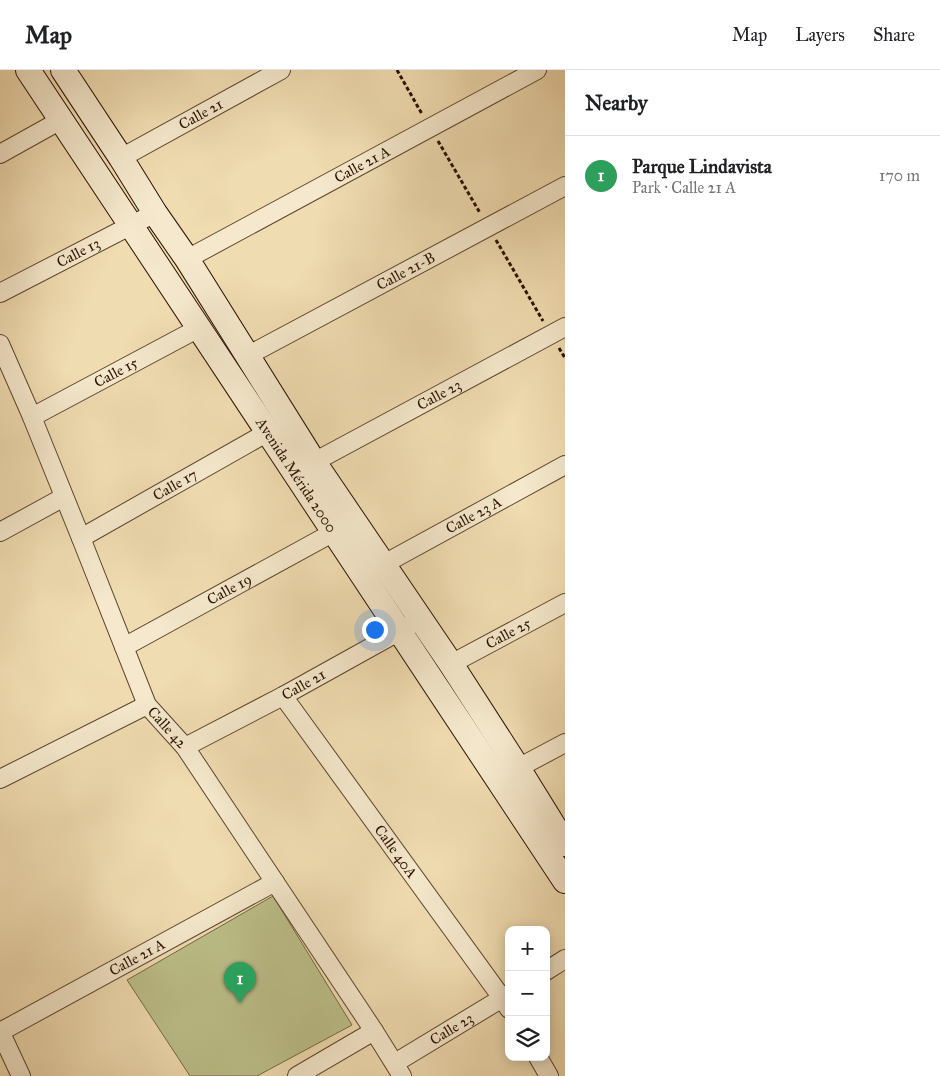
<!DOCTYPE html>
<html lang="en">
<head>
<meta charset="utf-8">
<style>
	body { margin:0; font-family:"IM FELL Great Primer",serif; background:#f6f6f6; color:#202124 }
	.controls { position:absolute; right:15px; bottom:15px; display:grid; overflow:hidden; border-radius:10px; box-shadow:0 2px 12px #0003 }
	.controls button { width:45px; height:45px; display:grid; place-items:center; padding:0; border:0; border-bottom:1px solid #e0e0e0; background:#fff; color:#202124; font:25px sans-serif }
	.you { position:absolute; left:374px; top:559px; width:18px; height:18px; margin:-12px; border:4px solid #fff; border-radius:50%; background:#1a73e8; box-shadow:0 0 0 8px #1a73e833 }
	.badge { display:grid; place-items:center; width:32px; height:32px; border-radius:50%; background:#0b8043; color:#fff; font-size:16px; font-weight:700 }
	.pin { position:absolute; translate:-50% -41px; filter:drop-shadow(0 1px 2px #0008) }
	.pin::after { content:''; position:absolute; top:26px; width:18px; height:15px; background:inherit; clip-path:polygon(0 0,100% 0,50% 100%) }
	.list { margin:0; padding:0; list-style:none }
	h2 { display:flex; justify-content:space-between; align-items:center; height:65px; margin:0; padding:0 20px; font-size:21px }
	h2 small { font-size:16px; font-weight:400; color:#757577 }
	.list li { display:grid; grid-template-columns:32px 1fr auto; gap:15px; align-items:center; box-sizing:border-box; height:80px; padding:0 20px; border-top:1px solid #e0e0e0 }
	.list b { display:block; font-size:19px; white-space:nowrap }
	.list p { margin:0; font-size:16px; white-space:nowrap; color:#757577 }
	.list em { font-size:16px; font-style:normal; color:#757577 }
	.icon { flex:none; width:28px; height:28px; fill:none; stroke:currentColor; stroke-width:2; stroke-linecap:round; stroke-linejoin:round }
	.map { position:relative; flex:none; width:565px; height:1006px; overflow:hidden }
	header { display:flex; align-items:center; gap:30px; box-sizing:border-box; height:70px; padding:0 25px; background:#fff; border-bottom:1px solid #e0e0e0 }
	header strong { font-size:24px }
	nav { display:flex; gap:28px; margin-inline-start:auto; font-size:18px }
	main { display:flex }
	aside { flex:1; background:#fff }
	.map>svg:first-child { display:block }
</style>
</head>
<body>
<header>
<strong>Map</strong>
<nav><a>Map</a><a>Layers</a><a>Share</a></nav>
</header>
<main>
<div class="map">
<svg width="565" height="1006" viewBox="0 0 565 1006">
	<rect width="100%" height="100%" fill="#f0dcb1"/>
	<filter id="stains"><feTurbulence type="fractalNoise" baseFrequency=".004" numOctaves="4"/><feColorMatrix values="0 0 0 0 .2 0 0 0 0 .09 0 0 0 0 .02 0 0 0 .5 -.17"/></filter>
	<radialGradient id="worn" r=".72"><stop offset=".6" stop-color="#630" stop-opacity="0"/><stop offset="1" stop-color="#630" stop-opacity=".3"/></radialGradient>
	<polygon fill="#bcbf89" stroke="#746844" points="273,826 352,955 257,1006 190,1006 127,910"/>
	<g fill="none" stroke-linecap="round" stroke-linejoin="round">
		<g stroke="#5c442c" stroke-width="20">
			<g id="minor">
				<polyline points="0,84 61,50"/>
				<path id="s1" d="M121 88 281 0"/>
				<path id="s2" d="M187 189 537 0"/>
				<path id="s3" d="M0 223 155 143"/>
				<path id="s4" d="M0 274 32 347 81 468 147 635 185 677 374 961 402 1006"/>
				<path id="s5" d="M247 286 565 116"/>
				<path id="s6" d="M32 347 199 258"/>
				<path id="s7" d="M314 392 565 257"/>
				<polyline points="0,462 64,427"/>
				<path id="s8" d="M81 468 268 362"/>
				<path id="s9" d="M384 494 565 395"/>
				<path id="s10" d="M124 577 334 462"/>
				<path id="s11" d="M451 594 565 533"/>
				<path id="s12" d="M283 626 502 928 509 939"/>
				<path id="s13" d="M185 677 283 626 409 556"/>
				<polyline points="518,698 565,673"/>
				<polyline points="0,709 147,635"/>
				<polyline points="546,901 565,889"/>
				<polyline points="0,961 21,1006"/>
				<path id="s14" d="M0 962 275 812"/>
				<polyline points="538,987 549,1006"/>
				<path id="s15" d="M395 993 509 924"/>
				<polyline points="297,1006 374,961"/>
			</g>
		</g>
		<g stroke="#2b1100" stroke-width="26">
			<g id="secondary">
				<path id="s16" d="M28 0 565 811"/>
				<polyline points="63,0 121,88 155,143 187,189 314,392 451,594 518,698 565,774"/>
			</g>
		</g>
		<g stroke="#2b1100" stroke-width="3" stroke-dasharray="4 2.5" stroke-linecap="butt">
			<polyline points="397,0 422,44"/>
			<polyline points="438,71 480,143"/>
			<polyline points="496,170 543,251"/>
			<polyline points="559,278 565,288"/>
		</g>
		<use href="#minor" stroke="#f5e8cc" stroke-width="18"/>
		<use href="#secondary" stroke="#f5e8cc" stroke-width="24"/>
	</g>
	<g text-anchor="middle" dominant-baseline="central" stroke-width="4" stroke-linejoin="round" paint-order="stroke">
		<g font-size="15" fill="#2b1100" stroke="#f5e8cc">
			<text stroke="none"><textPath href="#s1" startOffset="91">Calle 21</textPath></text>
			<text stroke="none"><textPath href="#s2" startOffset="199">Calle 21 A</textPath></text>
			<text stroke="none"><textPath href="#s3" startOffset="88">Calle 13</textPath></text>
			<text stroke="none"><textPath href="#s5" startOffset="180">Calle 21-B</textPath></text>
			<text stroke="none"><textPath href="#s6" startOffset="95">Calle 15</textPath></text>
			<text stroke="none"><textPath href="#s7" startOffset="142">Calle 23</textPath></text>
			<text stroke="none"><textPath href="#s16" startOffset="486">Avenida Mérida 2000</textPath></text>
			<text stroke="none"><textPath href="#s8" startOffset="108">Calle 17</textPath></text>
			<text stroke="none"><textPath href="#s9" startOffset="102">Calle 23 A</textPath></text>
			<text stroke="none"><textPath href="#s10" startOffset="120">Calle 19</textPath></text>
			<text stroke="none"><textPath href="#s11" startOffset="65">Calle 25</textPath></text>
			<text stroke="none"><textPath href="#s13" startOffset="134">Calle 21</textPath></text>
			<text stroke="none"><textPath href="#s4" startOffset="420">Calle 42</textPath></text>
			<text stroke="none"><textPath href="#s12" startOffset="192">Calle 40A</textPath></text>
			<text stroke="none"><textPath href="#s14" startOffset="156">Calle 21 A</textPath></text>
			<text stroke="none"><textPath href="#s15" startOffset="66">Calle 23</textPath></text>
		</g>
	</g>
	<rect width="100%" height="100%" filter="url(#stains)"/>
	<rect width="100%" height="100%" fill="url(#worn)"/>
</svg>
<div class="controls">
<button>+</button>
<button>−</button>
<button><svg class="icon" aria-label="layers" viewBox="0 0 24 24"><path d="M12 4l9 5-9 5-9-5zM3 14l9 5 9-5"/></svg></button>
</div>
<div class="you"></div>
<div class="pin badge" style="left:240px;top:933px;background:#2e9e5b">1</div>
</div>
<aside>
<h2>Nearby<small></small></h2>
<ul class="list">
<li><span class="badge" style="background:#2e9e5b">1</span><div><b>Parque Lindavista</b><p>Park · Calle 21 A</p></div><em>170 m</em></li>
</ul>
</aside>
</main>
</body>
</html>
